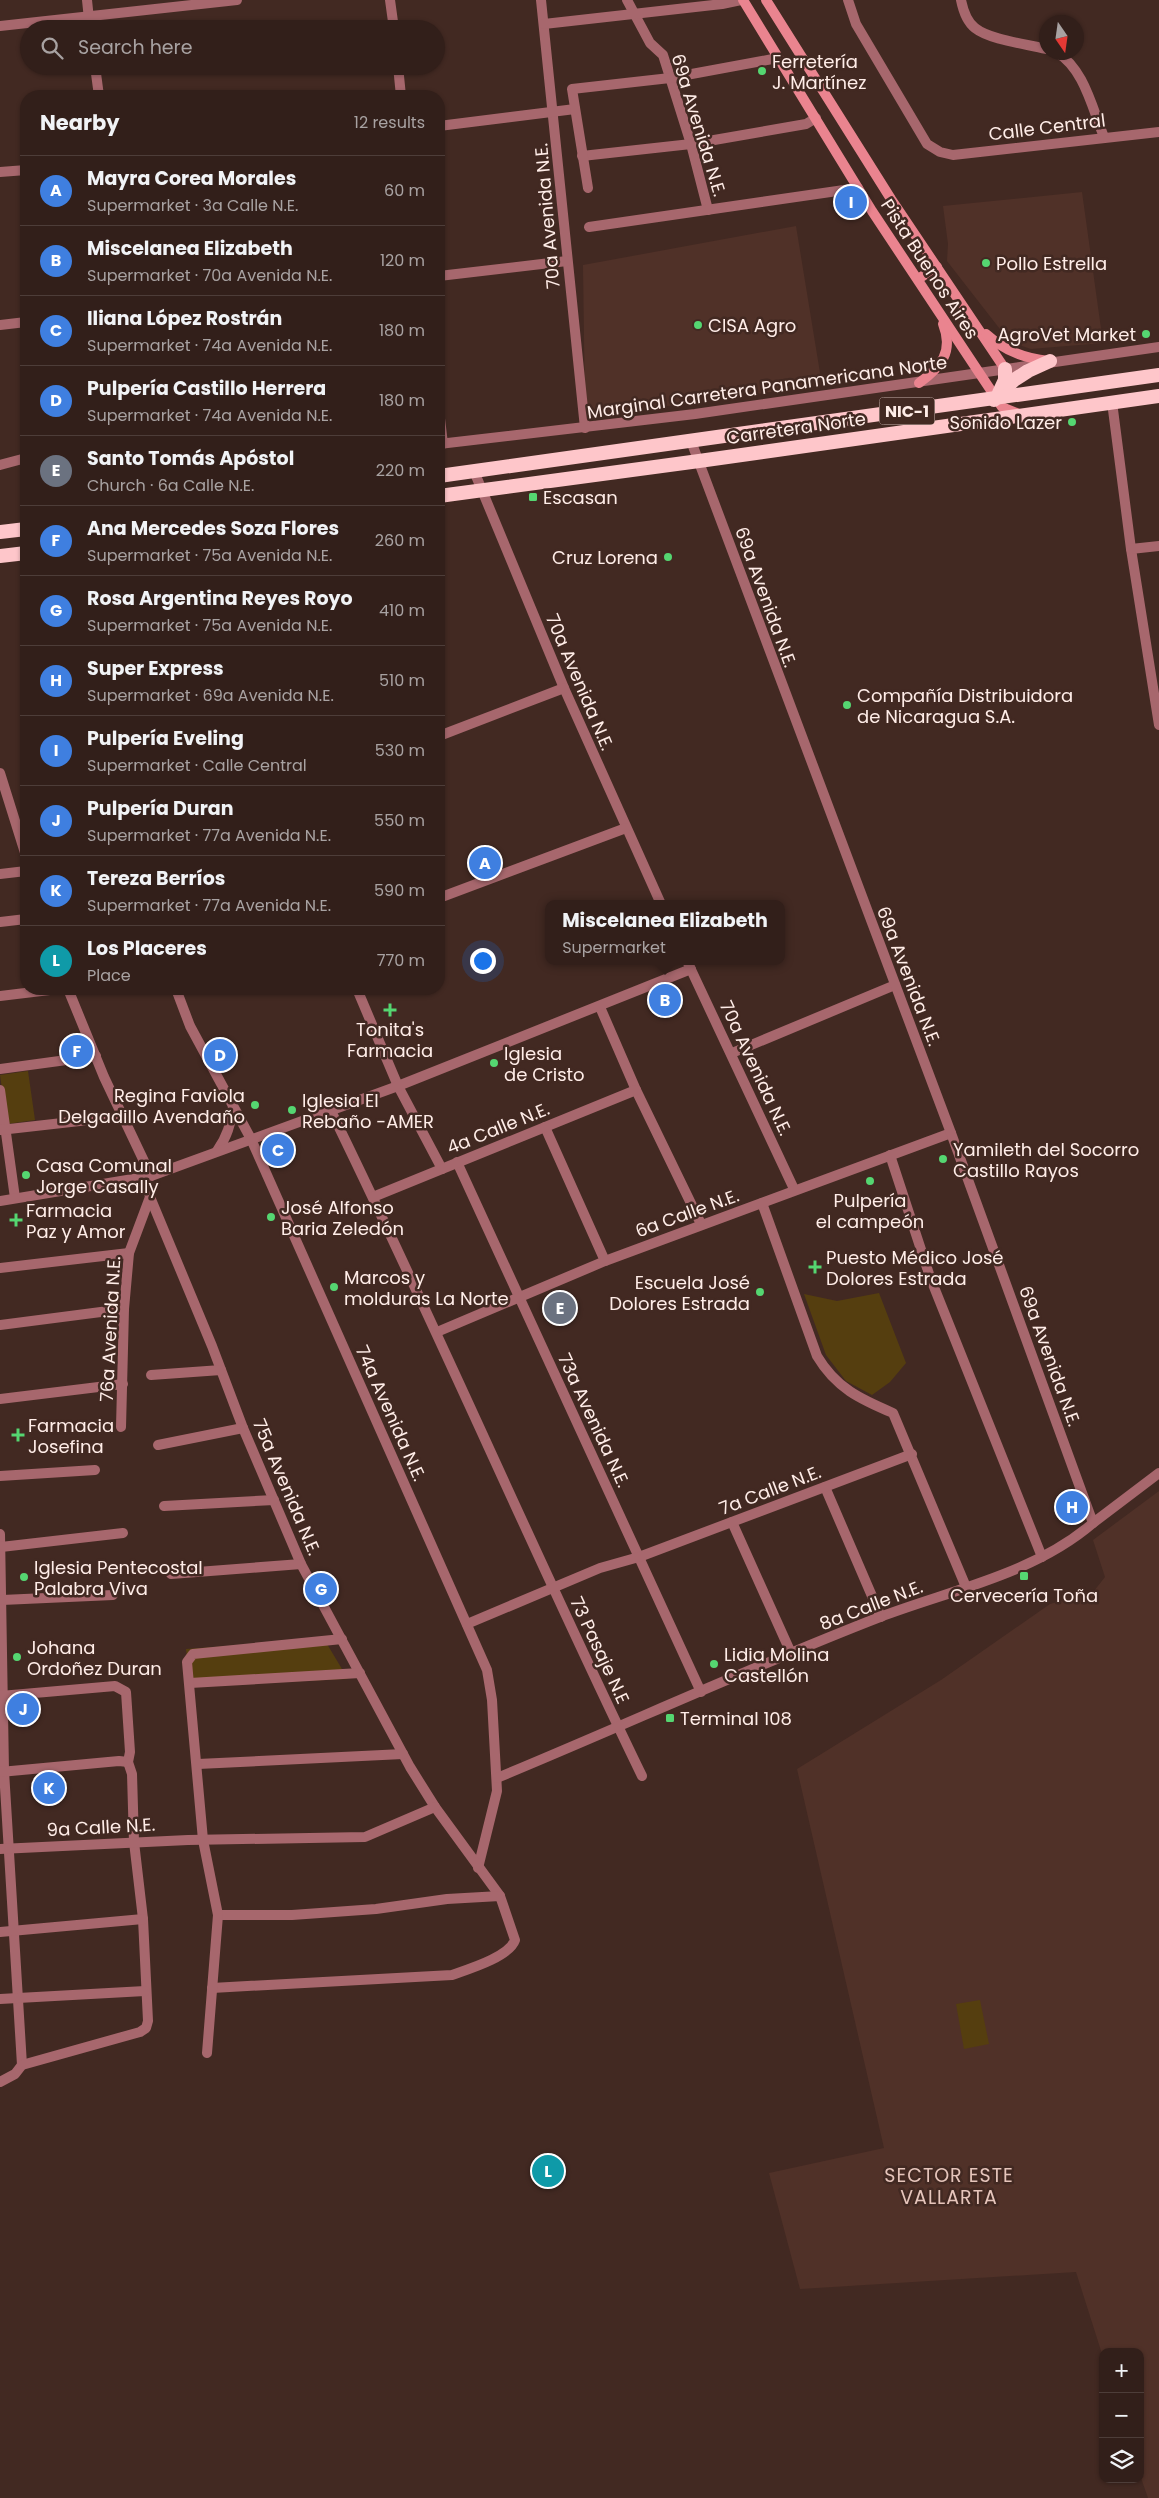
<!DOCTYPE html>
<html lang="en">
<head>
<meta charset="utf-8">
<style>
	body { margin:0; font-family:Poppins,sans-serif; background:#3a2723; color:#f1f3f6 }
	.controls { position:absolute; right:15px; bottom:15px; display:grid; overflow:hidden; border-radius:10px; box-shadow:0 1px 4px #0004 }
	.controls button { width:45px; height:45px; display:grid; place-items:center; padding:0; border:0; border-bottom:1px solid #4d3d39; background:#321f1a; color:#f1f3f6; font:25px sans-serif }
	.compass { position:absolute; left:1039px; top:15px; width:45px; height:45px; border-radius:50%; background:#321f1a; box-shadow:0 1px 4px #0004; rotate:167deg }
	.you { position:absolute; left:482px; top:960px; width:18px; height:18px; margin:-12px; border:4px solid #fff; border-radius:50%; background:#1a73e8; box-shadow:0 0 0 8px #1a73e833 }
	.badge { display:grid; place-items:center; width:32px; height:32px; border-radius:50%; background:#55d671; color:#fff; font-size:16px; font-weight:700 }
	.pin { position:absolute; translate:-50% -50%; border:2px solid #fff; box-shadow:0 1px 5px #0006 }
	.popup { position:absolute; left:545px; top:900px; width:240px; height:65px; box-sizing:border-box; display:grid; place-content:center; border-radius:10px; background:#321f1a; filter:drop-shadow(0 1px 4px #0005); font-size:16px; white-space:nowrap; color:#a8a2a2 }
	.popup b { font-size:19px; color:#f1f3f6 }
	.popup::after { content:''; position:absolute; left:50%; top:100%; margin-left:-10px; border:10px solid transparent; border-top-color:#321f1a }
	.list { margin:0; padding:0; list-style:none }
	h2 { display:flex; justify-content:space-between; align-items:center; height:65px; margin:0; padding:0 20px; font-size:21px }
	h2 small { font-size:16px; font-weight:400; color:#a8a2a2 }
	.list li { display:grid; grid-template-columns:32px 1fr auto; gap:15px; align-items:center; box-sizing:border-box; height:70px; padding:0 20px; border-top:1px solid #4d3d39 }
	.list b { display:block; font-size:19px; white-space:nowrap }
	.list p { margin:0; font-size:16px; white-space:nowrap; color:#a8a2a2 }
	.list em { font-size:16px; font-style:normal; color:#a8a2a2 }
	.icon { flex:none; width:28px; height:28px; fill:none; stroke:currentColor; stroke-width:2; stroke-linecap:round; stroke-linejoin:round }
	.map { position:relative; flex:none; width:1159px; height:2498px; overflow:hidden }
	.search { position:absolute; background:#321f1a; box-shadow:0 1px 4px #0004; left:20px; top:20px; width:425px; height:55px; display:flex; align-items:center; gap:12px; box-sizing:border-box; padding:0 18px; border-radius:28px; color:#a8a2a2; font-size:19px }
	.panel { position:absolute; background:#321f1a; box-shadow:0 1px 4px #0004; left:20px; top:90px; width:425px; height:905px; border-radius:20px }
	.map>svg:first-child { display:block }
</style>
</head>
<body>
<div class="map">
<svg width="1159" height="2498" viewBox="0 0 1159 2498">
	<rect width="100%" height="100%" fill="#422922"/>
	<g fill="#503128">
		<polygon points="1082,192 1103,343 1031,349 1010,342 947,261 948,244 943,206"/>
		<polygon points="796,226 822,385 587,417 585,408 583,265"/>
		<polygon points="1159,1491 1159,2498 1148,2498 1140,2475 1140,2352 1103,2352 1103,2357 1076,2272 800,2289 769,2173 884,2148 797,1769 941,1680 1050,1604 1094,1591 1105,1577 1093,1540"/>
	</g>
	<g fill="#553e0f">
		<polygon points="28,1071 35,1120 7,1124 0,1075"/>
		<polygon points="879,1293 906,1363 890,1382 872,1395 846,1381 826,1355 804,1294 837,1301"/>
		<polygon points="324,1639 348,1679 190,1686 186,1649"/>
		<polygon points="980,2000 989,2044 964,2049 956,2004"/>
	</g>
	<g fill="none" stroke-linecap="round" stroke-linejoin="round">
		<g stroke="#a7676d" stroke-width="10">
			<polyline points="87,0 90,29"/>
			<polyline points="390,0 394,29"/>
			<polyline points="541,0 585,428"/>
			<polyline points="627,0 650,43 663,55 691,144 708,210"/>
			<polyline points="848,0 856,24 927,144 940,152 953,155 1159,132"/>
			<path d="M961 0C963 10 966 21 975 28 990 40 1027 44 1046 49"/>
			<polyline points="544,24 722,4 741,0"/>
			<polyline points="0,26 237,0"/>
			<path d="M1056 52C1084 68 1092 108 1104 137"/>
			<polyline points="95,66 99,96"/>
			<polyline points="398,66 401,96"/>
			<polyline points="439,126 575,109"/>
			<polyline points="582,156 691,144 806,124 816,118"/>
			<polyline points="0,172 26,170"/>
			<polyline points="588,188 572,89 670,78 778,58"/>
			<polyline points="589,227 858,188"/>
			<polyline points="439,276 567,261"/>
			<polyline points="0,325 26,322"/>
			<polyline points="1112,402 1131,549 1159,725"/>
			<polyline points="439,410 443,444"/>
			<polyline points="474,471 564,688 661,904"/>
			<polyline points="1131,549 1159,546"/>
			<polyline points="439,736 564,688"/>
			<polyline points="0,773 26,856"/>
			<polyline points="0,874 26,871"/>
			<polyline points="439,898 626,828"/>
			<polyline points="0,922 26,919"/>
			<polyline points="687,961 794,1189"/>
			<polyline points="68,989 104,1077 151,1176"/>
			<polyline points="176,989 190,1026 251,1139 487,1670 492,1700 497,1791 478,1868"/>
			<polyline points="357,989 398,1086 442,1169"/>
			<polyline points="0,996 58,989"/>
			<polyline points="600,1007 636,1090 701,1224"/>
			<polyline points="732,1053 895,985"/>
			<polyline points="0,1069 96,1056"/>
			<polyline points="0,1090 15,1198"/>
			<path d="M331 1111C439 1331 535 1556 642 1776"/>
			<polyline points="545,1127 605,1261"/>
			<polyline points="0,1130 124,1116"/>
			<path d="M217 1151C227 1137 231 1124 233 1106"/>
			<polyline points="890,1155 930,1277 1042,1557"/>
			<polyline points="457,1162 701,1692"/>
			<path d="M150 1197 212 1346 243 1428 301 1564 410 1767 435 1807 500 1896 515 1940C509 1957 469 1969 452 1975L212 1988"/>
			<polyline points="373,1197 636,1090"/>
			<polyline points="0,1201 151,1176 398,1086 691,969"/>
			<path d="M762 1203 817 1356C836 1388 860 1399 893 1413L966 1587"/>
			<polyline points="0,1268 129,1253"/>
			<polyline points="0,1325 124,1309"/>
			<polyline points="437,1332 605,1261 951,1133"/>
			<polyline points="151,1375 221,1370"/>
			<polyline points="0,1399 123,1384"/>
			<polyline points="121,1427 124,1309 129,1253 150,1197 145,1177"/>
			<polyline points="158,1445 243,1428"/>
			<polyline points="0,1476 95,1470"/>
			<polyline points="825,1487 881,1617"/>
			<polyline points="164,1506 274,1500"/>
			<polyline points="732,1522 791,1653"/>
			<polyline points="0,1534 4,1771 22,2065"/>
			<polyline points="1,1547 123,1533"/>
			<polyline points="171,1574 301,1564"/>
			<polyline points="2,1600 113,1595"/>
			<polyline points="467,1624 600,1568 639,1557 912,1454"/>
			<polyline points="190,1683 360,1673"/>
			<polyline points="0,1696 115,1686 126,1692 130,1752 128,1762 132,1774 134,1842 143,1919 148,2021 146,2028 140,2032 22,2065 15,2074 0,2082"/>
			<polyline points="198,1764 403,1754"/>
			<polyline points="0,1772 119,1761 128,1762"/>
			<path d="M497 1778C625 1725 751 1667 880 1617 951 1590 1034 1574 1093 1523"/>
			<polyline points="0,1849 188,1840 365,1837 435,1807"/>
			<polyline points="218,1915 292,1915 376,1909 447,1899 500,1896"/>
			<polyline points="0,1932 143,1919"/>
			<polyline points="0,1999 145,1991"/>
			<polyline points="207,2053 218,1915 203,1840 187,1662 193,1654 342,1639"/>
		</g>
		<g stroke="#a7676d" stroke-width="10">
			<polyline points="691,441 951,1133 1093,1523 1159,1473"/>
			<polyline points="439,444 695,414 1159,347"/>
			<polyline points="0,465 26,458"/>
		</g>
		<g stroke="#ea848f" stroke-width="10">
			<polyline points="743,0 872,211 980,374 1002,407 1019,414"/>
			<polyline points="766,0 891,199 1005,369"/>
			<polyline points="918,279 937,267"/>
			<path d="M986 334C1005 351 1024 358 1049 361"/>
			<path d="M919 383C941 367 954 352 943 324"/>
		</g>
		<g stroke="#fec6ca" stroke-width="14">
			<polyline points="999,393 1005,380 1005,369"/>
			<polyline points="994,400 1014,380 1028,371 1050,361"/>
			<polyline points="439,476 1159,375"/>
			<polyline points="439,496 699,461 1159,396"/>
			<polyline points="0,532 26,529"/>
			<polyline points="0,556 26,553"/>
		</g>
	</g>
	<g fill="#55d671" stroke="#422922" stroke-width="2">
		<circle cx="762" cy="71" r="5"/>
		<circle cx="986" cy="263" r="5"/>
		<circle cx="698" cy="325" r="5"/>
		<circle cx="1146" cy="334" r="5"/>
		<circle cx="1072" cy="422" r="5"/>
		<rect x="528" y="492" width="10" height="10" rx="2.5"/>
		<circle cx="668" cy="557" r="5"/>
		<circle cx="847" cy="705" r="5"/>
		<path d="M387.5 1002.5h5v5h5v5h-5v5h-5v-5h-5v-5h5z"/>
		<circle cx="494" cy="1063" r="5"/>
		<circle cx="255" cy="1105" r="5"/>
		<circle cx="292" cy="1110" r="5"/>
		<circle cx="943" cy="1159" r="5"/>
		<circle cx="26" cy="1175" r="5"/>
		<circle cx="870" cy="1181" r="5"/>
		<circle cx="271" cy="1217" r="5"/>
		<path d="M13.5 1212.5h5v5h5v5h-5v5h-5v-5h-5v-5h5z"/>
		<path d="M812.5 1259.5h5v5h5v5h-5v5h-5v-5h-5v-5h5z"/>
		<circle cx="334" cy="1287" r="5"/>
		<circle cx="760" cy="1292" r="5"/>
		<path d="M15.5 1427.5h5v5h5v5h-5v5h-5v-5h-5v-5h5z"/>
		<rect x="1019" y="1571" width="10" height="10" rx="2.5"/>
		<circle cx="24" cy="1577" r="5"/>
		<circle cx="17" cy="1657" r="5"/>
		<circle cx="714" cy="1664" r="5"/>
		<rect x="665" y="1713" width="10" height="10" rx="2.5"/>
	</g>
	<g text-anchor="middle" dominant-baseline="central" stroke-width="5" stroke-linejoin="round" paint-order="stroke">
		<rect fill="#422922" stroke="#c6b2ad" stroke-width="1" x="879.5" y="397.5" width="55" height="27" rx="4"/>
		<g font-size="16" font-weight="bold" fill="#ffede8">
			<text x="907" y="411">NIC-1</text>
		</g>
		<g font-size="18" fill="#ffede8" stroke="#422922" text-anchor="start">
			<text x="772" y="61">Ferretería<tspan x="772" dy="21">J. Martínez</tspan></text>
			<text x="996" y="263">Pollo Estrella</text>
			<text x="708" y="325">CISA Agro</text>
			<text x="1136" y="334" text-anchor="end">AgroVet Market</text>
			<text x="1062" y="422" text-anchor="end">Sonido Lazer</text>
			<text x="543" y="497">Escasan</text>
			<text x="658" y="557" text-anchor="end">Cruz Lorena</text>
			<text x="857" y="695">Compañía Distribuidora<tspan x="857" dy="21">de Nicaragua S.A.</tspan></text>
			<text x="390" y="1029" text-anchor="middle">Tonita's<tspan x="390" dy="21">Farmacia</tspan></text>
			<text x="504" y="1053">Iglesia<tspan x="504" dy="21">de Cristo</tspan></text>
			<text x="245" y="1095" text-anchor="end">Regina Faviola<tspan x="245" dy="21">Delgadillo Avendaño</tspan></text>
			<text x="302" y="1100">Iglesia El<tspan x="302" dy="21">Rebaño -AMER</tspan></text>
			<text x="953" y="1149">Yamileth del Socorro<tspan x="953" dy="21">Castillo Rayos</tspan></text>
			<text x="36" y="1165">Casa Comunal<tspan x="36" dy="21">Jorge Casally</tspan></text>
			<text x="870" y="1200" text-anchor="middle">Pulpería<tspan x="870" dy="21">el campeón</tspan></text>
			<text x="281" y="1207">José Alfonso<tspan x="281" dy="21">Baria Zeledón</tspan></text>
			<text x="26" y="1210">Farmacia<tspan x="26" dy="21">Paz y Amor</tspan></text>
			<text x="826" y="1257">Puesto Médico José<tspan x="826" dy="21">Dolores Estrada</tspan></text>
			<text x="344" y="1277">Marcos y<tspan x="344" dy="21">molduras La Norte</tspan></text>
			<text x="750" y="1282" text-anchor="end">Escuela José<tspan x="750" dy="21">Dolores Estrada</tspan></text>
			<text x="28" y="1425">Farmacia<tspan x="28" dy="21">Josefina</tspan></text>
			<text x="34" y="1567">Iglesia Pentecostal<tspan x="34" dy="21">Palabra Viva</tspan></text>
			<text x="1024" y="1595" text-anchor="middle">Cervecería Toña</text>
			<text x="27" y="1647">Johana<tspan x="27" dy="21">Ordoñez Duran</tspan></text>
			<text x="724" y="1654">Lidia Molina<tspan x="724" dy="21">Castellón</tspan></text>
			<text x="680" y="1718">Terminal 108</text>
		</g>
		<g font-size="18" fill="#ffede8" stroke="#422922">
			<text transform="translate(699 125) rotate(73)">69a Avenida N.E.</text>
			<text transform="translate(1047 127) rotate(-7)">Calle Central</text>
			<text transform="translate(547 216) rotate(-95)">70a Avenida N.E.</text>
			<text transform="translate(930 269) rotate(57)">Pista Buenos Aires</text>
			<text transform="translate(767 387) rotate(-8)">Marginal Carretera Panamericana Norte</text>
			<text transform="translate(796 428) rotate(-8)">Carretera Norte</text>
			<text transform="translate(766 597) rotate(70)">69a Avenida N.E.</text>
			<text transform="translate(580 682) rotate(67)">70a Avenida N.E.</text>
			<text transform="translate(909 976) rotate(69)">69a Avenida N.E.</text>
			<text transform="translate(756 1068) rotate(65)">70a Avenida N.E.</text>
			<text transform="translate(498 1128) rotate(-22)">4a Calle N.E.</text>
			<text transform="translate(687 1213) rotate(-20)">6a Calle N.E.</text>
			<text transform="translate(110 1329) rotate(-87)">76a Avenida N.E.</text>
			<text transform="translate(1050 1356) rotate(70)">69a Avenida N.E.</text>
			<text transform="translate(391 1413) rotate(66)">74a Avenida N.E.</text>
			<text transform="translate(594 1420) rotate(65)">73a Avenida N.E.</text>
			<text transform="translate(287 1487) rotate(67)">75a Avenida N.E.</text>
			<text transform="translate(770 1490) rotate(-21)">7a Calle N.E.</text>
			<text transform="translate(871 1605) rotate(-21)">8a Calle N.E.</text>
			<text transform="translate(600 1650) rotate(65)">73 Pasaje N.E</text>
			<text transform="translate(101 1827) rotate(-3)">9a Calle N.E.</text>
		</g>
		<g font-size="19" letter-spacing="1" fill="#e6c5bb" stroke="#422922">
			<text x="949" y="2175">SECTOR ESTE<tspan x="949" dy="22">VALLARTA</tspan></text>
		</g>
	</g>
</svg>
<div class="controls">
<button>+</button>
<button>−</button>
<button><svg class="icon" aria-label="layers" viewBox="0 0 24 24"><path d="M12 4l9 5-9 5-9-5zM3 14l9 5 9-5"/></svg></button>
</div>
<svg class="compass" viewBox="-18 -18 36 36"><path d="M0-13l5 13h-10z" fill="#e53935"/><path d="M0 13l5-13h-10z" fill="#a8a2a2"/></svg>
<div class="you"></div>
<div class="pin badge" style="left:485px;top:863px;background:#3f7fe0">A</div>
<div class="pin badge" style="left:665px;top:1000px;background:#3f7fe0">B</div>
<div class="popup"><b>Miscelanea Elizabeth</b>Supermarket</div>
<div class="pin badge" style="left:278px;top:1150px;background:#3f7fe0">C</div>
<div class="pin badge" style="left:220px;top:1055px;background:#3f7fe0">D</div>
<div class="pin badge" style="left:560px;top:1308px;background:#6b7280">E</div>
<div class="pin badge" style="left:77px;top:1051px;background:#3f7fe0">F</div>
<div class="pin badge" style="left:321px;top:1589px;background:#3f7fe0">G</div>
<div class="pin badge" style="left:1072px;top:1507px;background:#3f7fe0">H</div>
<div class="pin badge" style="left:851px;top:202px;background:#3f7fe0">I</div>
<div class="pin badge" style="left:23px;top:1709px;background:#3f7fe0">J</div>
<div class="pin badge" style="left:49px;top:1788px;background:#3f7fe0">K</div>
<div class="pin badge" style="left:548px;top:2171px;background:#0f9aa8">L</div>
<div class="search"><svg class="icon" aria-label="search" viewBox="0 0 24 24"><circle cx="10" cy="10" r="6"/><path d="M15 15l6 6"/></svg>Search here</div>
<section class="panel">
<h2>Nearby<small>12 results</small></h2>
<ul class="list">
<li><span class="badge" style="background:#3f7fe0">A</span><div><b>Mayra Corea Morales</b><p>Supermarket · 3a Calle N.E.</p></div><em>60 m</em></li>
<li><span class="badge" style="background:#3f7fe0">B</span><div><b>Miscelanea Elizabeth</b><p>Supermarket · 70a Avenida N.E.</p></div><em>120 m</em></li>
<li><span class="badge" style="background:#3f7fe0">C</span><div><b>Iliana López Rostrán</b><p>Supermarket · 74a Avenida N.E.</p></div><em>180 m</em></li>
<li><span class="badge" style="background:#3f7fe0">D</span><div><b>Pulpería Castillo Herrera</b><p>Supermarket · 74a Avenida N.E.</p></div><em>180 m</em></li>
<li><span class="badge" style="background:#6b7280">E</span><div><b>Santo Tomás Apóstol</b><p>Church · 6a Calle N.E.</p></div><em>220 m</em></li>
<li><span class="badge" style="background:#3f7fe0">F</span><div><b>Ana Mercedes Soza Flores</b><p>Supermarket · 75a Avenida N.E.</p></div><em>260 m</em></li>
<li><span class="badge" style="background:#3f7fe0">G</span><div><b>Rosa Argentina Reyes Royo</b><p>Supermarket · 75a Avenida N.E.</p></div><em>410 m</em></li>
<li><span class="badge" style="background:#3f7fe0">H</span><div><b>Super Express</b><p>Supermarket · 69a Avenida N.E.</p></div><em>510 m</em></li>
<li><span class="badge" style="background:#3f7fe0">I</span><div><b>Pulpería Eveling</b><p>Supermarket · Calle Central</p></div><em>530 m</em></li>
<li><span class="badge" style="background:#3f7fe0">J</span><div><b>Pulpería Duran</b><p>Supermarket · 77a Avenida N.E.</p></div><em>550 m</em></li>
<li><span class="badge" style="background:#3f7fe0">K</span><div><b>Tereza Berríos</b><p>Supermarket · 77a Avenida N.E.</p></div><em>590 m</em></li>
<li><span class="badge" style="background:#0f9aa8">L</span><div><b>Los Placeres</b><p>Place</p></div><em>770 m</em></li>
</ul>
</section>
</div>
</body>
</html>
